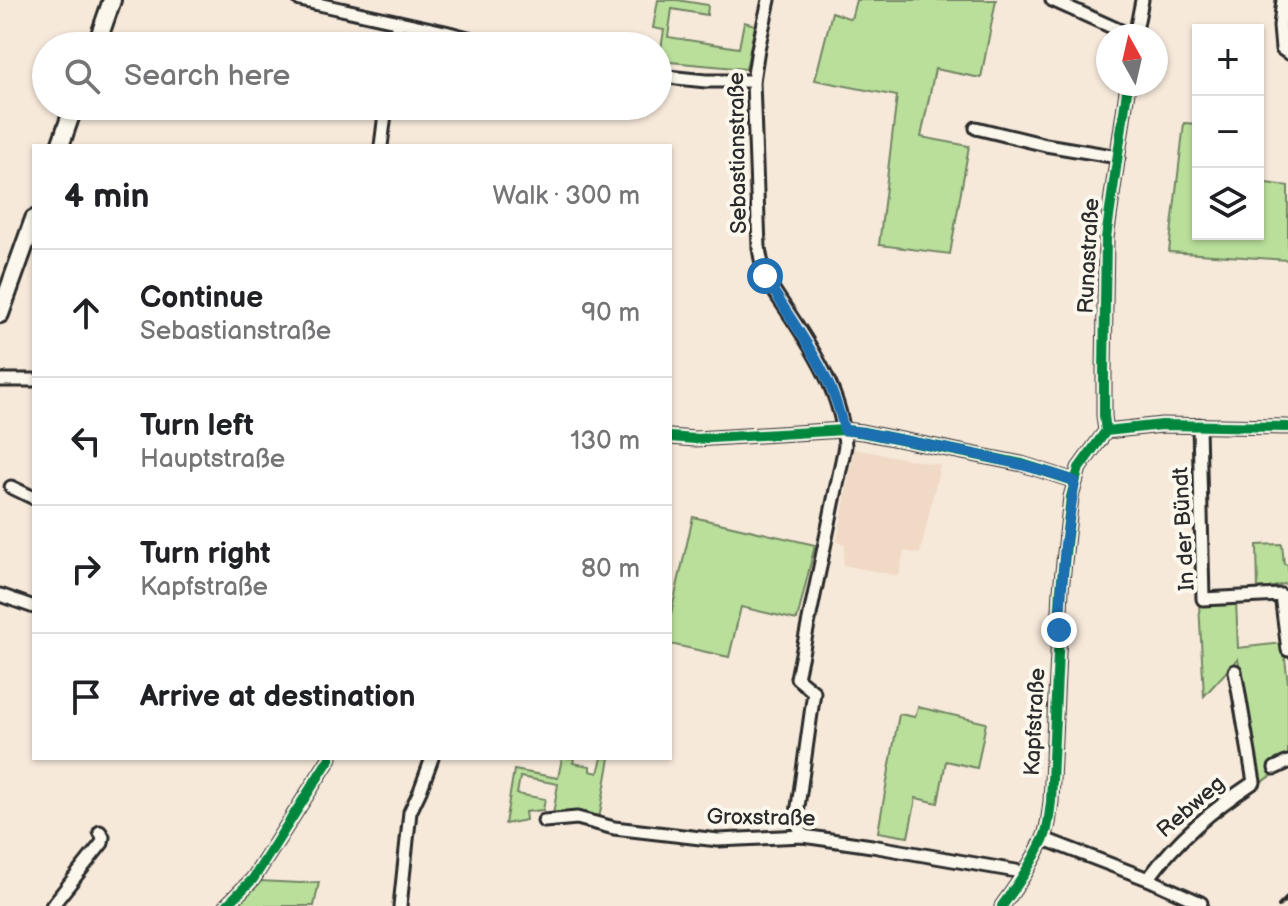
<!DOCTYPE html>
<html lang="en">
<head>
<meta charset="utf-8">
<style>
	body { margin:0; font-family:"Balsamiq Sans",sans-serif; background:#f6f6f6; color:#202124 }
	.controls { position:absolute; right:24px; top:24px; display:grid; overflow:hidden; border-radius:0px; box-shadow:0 2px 6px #0004 }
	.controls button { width:72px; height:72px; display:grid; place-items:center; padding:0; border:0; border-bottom:2px solid #e0e0e0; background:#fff; color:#202124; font:40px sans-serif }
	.compass { position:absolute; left:1096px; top:24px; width:72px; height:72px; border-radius:50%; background:#fff; box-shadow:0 2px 6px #0004; rotate:352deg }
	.stop { position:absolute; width:24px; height:24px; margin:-18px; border:6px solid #1f6fb2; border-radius:50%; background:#fff }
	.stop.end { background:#1f6fb2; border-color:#fff; box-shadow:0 2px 8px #0008 }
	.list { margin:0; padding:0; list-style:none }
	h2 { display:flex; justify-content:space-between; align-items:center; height:104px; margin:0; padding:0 32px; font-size:34px }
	h2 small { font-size:26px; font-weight:400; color:#757577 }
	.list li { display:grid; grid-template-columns:52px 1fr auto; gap:24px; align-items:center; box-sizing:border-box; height:128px; padding:0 32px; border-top:2px solid #e0e0e0 }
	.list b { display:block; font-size:30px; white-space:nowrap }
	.list p { margin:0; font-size:26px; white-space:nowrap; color:#757577 }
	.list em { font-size:26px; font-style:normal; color:#757577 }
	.icon { flex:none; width:44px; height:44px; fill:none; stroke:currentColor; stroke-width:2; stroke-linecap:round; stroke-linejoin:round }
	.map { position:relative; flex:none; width:1288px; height:906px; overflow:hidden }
	.search { position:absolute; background:#fff; box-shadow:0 2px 6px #0004; left:32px; top:32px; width:640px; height:88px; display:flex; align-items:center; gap:20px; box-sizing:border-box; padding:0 28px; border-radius:44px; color:#757577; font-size:30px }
	.panel { position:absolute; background:#fff; box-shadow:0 2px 6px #0004; left:32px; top:144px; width:640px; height:616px; border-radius:0px }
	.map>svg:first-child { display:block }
</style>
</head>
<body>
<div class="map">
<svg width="1288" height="906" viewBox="0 0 1288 906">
	<rect width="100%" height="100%" fill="#f6e9da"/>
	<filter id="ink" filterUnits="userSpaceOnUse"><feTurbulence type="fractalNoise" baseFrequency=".0125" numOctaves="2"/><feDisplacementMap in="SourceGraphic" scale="16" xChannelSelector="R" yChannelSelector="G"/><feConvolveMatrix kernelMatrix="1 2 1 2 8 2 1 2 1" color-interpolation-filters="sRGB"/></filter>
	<g filter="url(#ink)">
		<polygon fill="#f0d9c5" points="854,449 940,465 920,554 904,551 899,576 843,565 845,544 837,542"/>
		<g fill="#b9df9b" stroke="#728563" stroke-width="2">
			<polygon points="658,0 677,0 708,5 707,15 672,9 668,37 739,48 744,22 755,25 746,69 659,61 664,30 653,28"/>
			<polygon points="856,0 996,0 981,78 935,69 921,137 969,146 950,254 879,245 897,96 815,80 832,12 851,19"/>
			<polygon points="1184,123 1198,124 1198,234 1258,234 1258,182 1288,186 1288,260 1169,252"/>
			<polygon points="693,517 815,545 797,620 741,607 729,657 670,644 670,618"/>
			<polygon points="1282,544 1284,564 1288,565 1288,583 1258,591 1257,545"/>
			<polygon points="1236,601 1238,648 1283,643 1288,683 1288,757 1274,765 1272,776 1257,784 1238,659 1204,696 1199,603"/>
			<polygon points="918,707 986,723 977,768 946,761 938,803 916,798 908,837 878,832 899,714 915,717"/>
			<polygon points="562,758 574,758 573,763 590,766 590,771 598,773 602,758 610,758 599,819 581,813 553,815 558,784 520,777 517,794 545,799 543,810 525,812 526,820 505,824 514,770 558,778"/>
			<polygon points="258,881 300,883 319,882 314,906 232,906"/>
		</g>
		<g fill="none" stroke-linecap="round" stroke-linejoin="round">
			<g stroke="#2b2b2b" stroke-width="17">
				<g id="minor">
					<polyline points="300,0 445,32 499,46"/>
					<path d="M769 0 758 49 753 81 759 248C764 282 772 287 790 315 816 354 843 398 845 446L797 678 814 692 796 821 803 836"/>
					<polyline points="1052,0 1132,36"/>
					<polyline points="1283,0 1280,26 1282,49 1288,53"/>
					<polyline points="1135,36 1142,0"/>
					<polyline points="394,46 398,22"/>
					<polyline points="658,76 706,81 753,81"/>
					<polyline points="976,128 1046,145 1118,157"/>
					<polyline points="381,146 386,106"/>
					<polyline points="0,380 34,380"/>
					<polyline points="1199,425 1203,599 1281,595 1288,650"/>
					<polyline points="1106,431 1104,416 1104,372 1106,238 1128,84"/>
					<polyline points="670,437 695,439 844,430 862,432 1022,464 1075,481"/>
					<polyline points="11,487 34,498"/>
					<polyline points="0,595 34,607"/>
					<polyline points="1275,768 1288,762"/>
					<polyline points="544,821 577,818 614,828 718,840 803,836 872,846 1016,871 1023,874"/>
					<polyline points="1044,839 1148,879 1201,903"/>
					<path d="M1148 879C1178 838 1212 810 1254 782L1235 671"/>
					<polyline points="52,906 102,843 103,837 100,832"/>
					<polyline points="226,906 253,879 330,758"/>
					<polyline points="400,906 410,812 420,791 432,758"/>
					<path d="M1002 906C1017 886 1032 863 1043 840 1049 829 1049 814 1051 802L1061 590 1071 497 1079 468 1106 431 1162 425 1288 427"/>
				</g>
			</g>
			<g stroke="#2b2b2b" stroke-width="22">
				<g id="secondary">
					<polyline points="96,46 112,0"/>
					<polyline points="60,146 74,106"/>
					<polyline points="0,314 34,219"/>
				</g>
			</g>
			<use href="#minor" stroke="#fbf7ec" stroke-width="11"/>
			<use href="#secondary" stroke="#fbf7ec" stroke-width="16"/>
			<polyline stroke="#2b2b2b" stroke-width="4" points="1279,906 1288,897"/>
			<g stroke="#fbf7ec" stroke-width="15">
				<g id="cycleway">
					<polyline points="1106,431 1104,416 1104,372 1106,238 1128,84"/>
					<polyline points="670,437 695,439 844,430 862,432 1022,464 1075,481"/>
					<polyline points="226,906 253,879 330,758"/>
					<path d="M1002 906C1017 886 1032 863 1043 840 1049 829 1049 814 1051 802L1061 590 1071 497 1079 468 1106 431 1162 425 1288 427"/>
				</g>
			</g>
			<use href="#cycleway" stroke="#00873e" stroke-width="10"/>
		</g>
	</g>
	<g fill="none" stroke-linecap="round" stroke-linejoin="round" filter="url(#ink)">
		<path stroke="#1f6fb2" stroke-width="10" d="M765 276C794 328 832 370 844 430L862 432C934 447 1006 457 1075 481L1065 545 1059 630"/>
	</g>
	<g text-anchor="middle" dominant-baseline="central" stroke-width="8" stroke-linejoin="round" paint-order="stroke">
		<g font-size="22" fill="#2b2b2b" stroke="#fbf7ec">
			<text transform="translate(738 153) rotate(-91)">Sebastianstraße</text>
			<text transform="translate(1089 256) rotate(-87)">Runastraße</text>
			<text transform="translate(1184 529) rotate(-93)">In der Bündt</text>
			<text transform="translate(1035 722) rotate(-87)">Kapfstraße</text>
			<text transform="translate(1191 807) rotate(-41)">Rebweg</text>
			<text transform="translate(761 818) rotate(1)">Groxstraße</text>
		</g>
	</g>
</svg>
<div class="controls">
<button>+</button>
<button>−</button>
<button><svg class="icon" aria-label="layers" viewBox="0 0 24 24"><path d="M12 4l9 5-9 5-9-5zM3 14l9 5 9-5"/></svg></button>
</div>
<svg class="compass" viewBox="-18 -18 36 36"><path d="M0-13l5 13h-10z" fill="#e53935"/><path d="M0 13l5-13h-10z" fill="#757577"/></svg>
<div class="stop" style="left:765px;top:276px"></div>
<div class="stop end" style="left:1059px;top:630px"></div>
<div class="search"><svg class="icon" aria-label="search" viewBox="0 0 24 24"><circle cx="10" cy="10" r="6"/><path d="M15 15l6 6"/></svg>Search here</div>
<section class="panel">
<h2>4 min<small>Walk · 300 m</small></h2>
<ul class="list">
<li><svg class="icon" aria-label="ahead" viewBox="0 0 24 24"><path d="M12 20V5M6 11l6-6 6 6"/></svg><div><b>Continue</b><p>Sebastianstraße</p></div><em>90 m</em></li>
<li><svg class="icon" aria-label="left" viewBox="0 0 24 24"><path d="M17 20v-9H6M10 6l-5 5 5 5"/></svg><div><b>Turn left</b><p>Hauptstraße</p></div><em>130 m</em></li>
<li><svg class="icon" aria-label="right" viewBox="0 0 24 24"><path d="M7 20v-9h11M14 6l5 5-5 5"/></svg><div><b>Turn right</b><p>Kapfstraße</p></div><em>80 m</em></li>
<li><svg class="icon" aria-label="arrive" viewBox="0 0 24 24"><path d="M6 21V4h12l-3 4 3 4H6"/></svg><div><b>Arrive at destination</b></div></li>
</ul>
</section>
</div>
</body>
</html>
